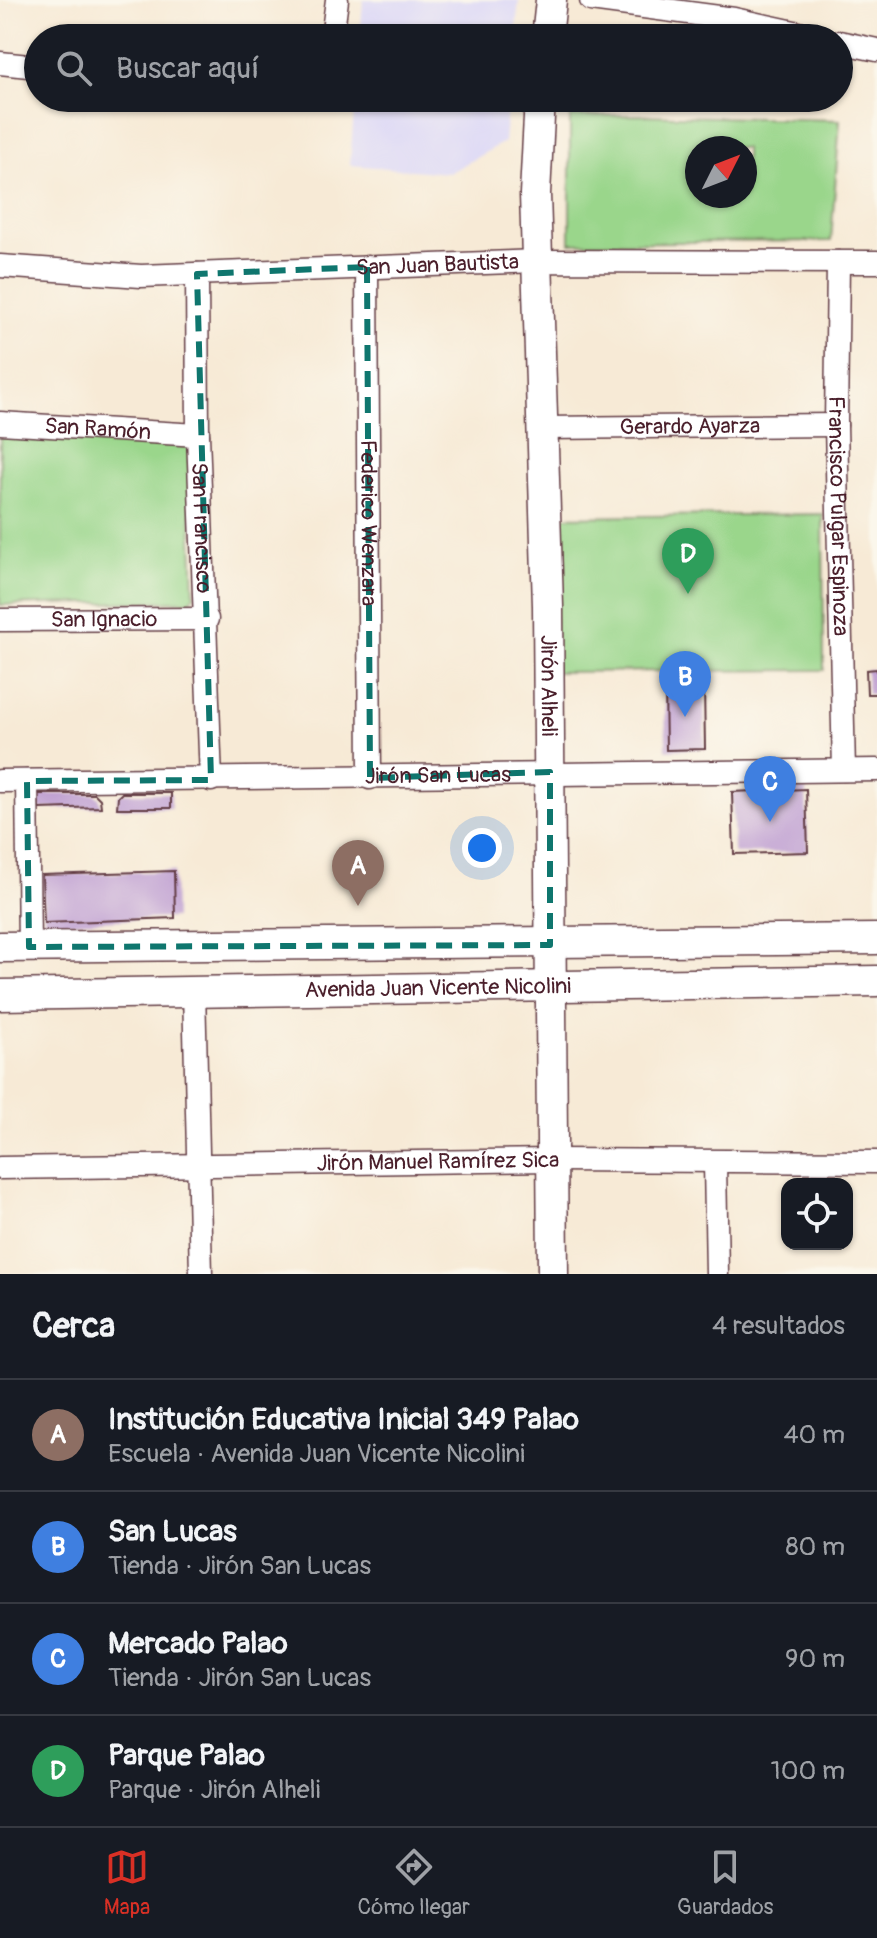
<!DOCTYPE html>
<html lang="es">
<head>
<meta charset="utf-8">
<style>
	body { margin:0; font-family:Pangolin,sans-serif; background:#242831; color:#f1f3f6 }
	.controls { position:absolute; right:24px; bottom:24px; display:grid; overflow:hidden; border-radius:16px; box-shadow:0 2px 6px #0004 }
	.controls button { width:72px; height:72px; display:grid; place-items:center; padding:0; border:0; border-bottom:2px solid #363941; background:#171b24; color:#f1f3f6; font:40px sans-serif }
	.compass { position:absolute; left:685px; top:136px; width:72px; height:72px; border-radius:50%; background:#171b24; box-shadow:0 2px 6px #0004; rotate:48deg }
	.you { position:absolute; left:482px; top:848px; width:28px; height:28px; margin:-20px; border:6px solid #fff; border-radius:50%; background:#1a73e8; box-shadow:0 0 0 12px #1a73e833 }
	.badge { display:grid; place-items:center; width:52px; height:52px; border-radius:50%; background:#d93025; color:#fff; font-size:26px; font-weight:700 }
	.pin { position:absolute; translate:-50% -66px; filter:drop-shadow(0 2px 4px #0008) }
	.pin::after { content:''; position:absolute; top:42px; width:28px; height:24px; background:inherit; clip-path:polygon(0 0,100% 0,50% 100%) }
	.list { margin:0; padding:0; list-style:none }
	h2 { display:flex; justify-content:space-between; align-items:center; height:104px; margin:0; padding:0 32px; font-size:34px }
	h2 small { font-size:26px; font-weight:400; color:#9ea1a6 }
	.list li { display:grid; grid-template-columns:52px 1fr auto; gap:24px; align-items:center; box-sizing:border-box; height:112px; padding:0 32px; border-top:2px solid #363941 }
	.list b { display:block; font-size:30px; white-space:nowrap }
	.list p { margin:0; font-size:26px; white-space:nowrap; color:#9ea1a6 }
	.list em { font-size:26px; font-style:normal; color:#9ea1a6 }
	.icon { flex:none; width:44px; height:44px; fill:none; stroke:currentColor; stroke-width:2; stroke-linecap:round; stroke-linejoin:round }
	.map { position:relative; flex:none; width:877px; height:1274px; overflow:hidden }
	.search { position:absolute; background:#171b24; box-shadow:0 2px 6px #0004; left:24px; right:24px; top:24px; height:88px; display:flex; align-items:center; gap:20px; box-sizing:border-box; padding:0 28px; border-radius:44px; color:#9ea1a6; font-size:30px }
	.sheet { height:552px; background:#171b24 }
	nav { display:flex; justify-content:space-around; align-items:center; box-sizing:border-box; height:112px; border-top:2px solid #363941; background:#171b24; font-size:22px; color:#9ea1a6 }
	nav a { display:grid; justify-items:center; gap:4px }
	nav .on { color:#d93025 }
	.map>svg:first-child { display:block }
</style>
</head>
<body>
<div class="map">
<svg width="877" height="1274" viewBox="0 0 877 1274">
	<rect width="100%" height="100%" fill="#fbf7ec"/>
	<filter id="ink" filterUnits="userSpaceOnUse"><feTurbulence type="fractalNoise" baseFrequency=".0125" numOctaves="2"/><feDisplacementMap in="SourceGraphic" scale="16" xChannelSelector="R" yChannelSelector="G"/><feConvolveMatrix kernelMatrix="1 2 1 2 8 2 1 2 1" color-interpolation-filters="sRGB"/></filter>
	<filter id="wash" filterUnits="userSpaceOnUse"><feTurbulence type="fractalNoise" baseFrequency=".006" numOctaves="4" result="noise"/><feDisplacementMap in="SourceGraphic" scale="32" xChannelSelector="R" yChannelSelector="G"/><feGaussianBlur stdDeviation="1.8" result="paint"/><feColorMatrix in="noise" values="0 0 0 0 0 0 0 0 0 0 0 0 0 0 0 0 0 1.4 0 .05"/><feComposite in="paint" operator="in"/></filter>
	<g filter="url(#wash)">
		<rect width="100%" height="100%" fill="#f7ead6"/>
		<g fill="#dad6f7">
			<polygon points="363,0 519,0 515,38 360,38"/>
			<polygon points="355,98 508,98 504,142 449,173 350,165"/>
		</g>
		<g fill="#9ad68b" stroke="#727a5b" stroke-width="2" fill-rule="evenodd">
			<path d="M640 115 840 120 831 241 570 243V116ZM697 148H745V196H697Z"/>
			<polygon points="0,434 189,445 194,596 190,601 0,605"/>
			<polygon points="823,514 824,670 555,672 551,517"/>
		</g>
		<g id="blocks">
			<g fill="#bb9ad0">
				<polygon points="877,669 877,694 867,694 866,670"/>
				<polygon points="665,684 704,684 705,749 666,750"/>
				<polygon points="806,789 808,852 734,854 732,792"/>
				<polygon points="122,793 171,793 171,808 117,808 118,797"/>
				<polygon points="38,794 95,794 100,799 101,807 39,809"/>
				<polygon points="174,871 175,918 44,923 42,875"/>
			</g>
		</g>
	</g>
	<g filter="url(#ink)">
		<use href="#blocks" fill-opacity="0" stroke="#643d45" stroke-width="2"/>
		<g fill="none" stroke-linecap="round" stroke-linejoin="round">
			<g stroke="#643d45" stroke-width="25">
				<g id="street">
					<polyline points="591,0 734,19 822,38"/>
					<polyline points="332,38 337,0"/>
					<polyline points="839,42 877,50"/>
					<polyline points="0,63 38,67"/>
					<path id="s1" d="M838 262 836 425 844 770"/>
					<path id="s2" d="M0 266 141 276 536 261 877 262"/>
					<path id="s3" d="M367 267 370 778"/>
					<path id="s4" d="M197 274 198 435 211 780"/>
					<path id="s5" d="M0 423 198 435"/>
					<path id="s6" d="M544 428 836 425"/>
					<path id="s7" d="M0 620 207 619"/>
					<path id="s8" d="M0 781 877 770"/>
					<polyline points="27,781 29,947"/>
					<polyline points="194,990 201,1274"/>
					<polyline points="715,1163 717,1274"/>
					<path id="s9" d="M0 1168 552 1160 877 1162"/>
				</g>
			</g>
			<g stroke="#643d45" stroke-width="33">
				<g id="secondary">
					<polyline points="547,38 551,0"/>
					<path id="s10" d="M540 98 535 194 548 606 553 1274"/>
					<polyline points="0,947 877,939"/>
					<path id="s11" d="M0 995 877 981"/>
				</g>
			</g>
			<use href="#street" stroke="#fff" stroke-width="22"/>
			<use href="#secondary" stroke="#fff" stroke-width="30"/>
		</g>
	</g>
	<path fill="none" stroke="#0f766e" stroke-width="6" stroke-dasharray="16 10" stroke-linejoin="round" d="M367 267 370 778 550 772V945L29 947 27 781 211 780 197 274Z"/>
	<g text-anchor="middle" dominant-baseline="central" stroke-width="6" stroke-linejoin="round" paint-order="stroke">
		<g font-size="22" fill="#4a1f2b" stroke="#fbf7ec">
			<text stroke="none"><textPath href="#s2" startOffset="438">San Juan Bautista</textPath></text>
			<text stroke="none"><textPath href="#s6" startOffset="146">Gerardo Ayarza</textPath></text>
			<text stroke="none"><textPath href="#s5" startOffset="98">San Ramón</textPath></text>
			<text stroke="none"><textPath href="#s1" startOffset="254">Francisco Pulgar Espinoza</textPath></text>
			<text stroke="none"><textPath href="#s3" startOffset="256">Federico Wenzara</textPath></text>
			<text stroke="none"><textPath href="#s4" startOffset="254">San Francisco</textPath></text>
			<text stroke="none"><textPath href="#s7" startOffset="104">San Ignacio</textPath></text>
			<text stroke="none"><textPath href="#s10" startOffset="588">Jirón Alheli</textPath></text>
			<text stroke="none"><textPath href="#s8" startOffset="438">Jirón San Lucas</textPath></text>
			<text stroke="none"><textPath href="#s11" startOffset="438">Avenida Juan Vicente Nicolini</textPath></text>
			<text stroke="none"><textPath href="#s9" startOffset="438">Jirón Manuel Ramírez Sica</textPath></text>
		</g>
	</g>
</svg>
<div class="controls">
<button><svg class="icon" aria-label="locate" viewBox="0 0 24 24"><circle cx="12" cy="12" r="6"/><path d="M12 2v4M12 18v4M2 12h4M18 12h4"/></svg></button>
</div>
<svg class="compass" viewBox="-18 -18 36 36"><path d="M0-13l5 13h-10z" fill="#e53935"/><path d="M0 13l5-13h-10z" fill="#9ea1a6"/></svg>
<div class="you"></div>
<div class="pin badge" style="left:358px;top:906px;background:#8d6e63">A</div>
<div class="pin badge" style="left:685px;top:717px;background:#3f7fe0">B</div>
<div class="pin badge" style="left:770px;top:822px;background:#3f7fe0">C</div>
<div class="pin badge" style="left:688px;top:594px;background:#2e9e5b">D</div>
<div class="search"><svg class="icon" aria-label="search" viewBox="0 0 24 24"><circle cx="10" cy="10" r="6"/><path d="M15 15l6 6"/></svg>Buscar aquí</div>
</div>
<section class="sheet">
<h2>Cerca<small>4 resultados</small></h2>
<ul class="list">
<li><span class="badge" style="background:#8d6e63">A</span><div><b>Institución Educativa Inicial 349 Palao</b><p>Escuela · Avenida Juan Vicente Nicolini</p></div><em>40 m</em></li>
<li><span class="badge" style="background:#3f7fe0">B</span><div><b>San Lucas</b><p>Tienda · Jirón San Lucas</p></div><em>80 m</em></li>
<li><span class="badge" style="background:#3f7fe0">C</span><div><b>Mercado Palao</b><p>Tienda · Jirón San Lucas</p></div><em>90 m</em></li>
<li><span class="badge" style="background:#2e9e5b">D</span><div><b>Parque Palao</b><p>Parque · Jirón Alheli</p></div><em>100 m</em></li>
</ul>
</section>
<nav>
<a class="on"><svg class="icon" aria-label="map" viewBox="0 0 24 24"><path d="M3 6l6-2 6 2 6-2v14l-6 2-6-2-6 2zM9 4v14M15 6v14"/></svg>Mapa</a>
<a><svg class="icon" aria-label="directions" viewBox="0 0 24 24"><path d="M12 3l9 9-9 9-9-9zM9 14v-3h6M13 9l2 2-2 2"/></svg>Cómo llegar</a>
<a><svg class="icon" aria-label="saved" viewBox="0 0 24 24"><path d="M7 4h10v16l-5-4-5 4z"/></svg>Guardados</a>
</nav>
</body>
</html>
